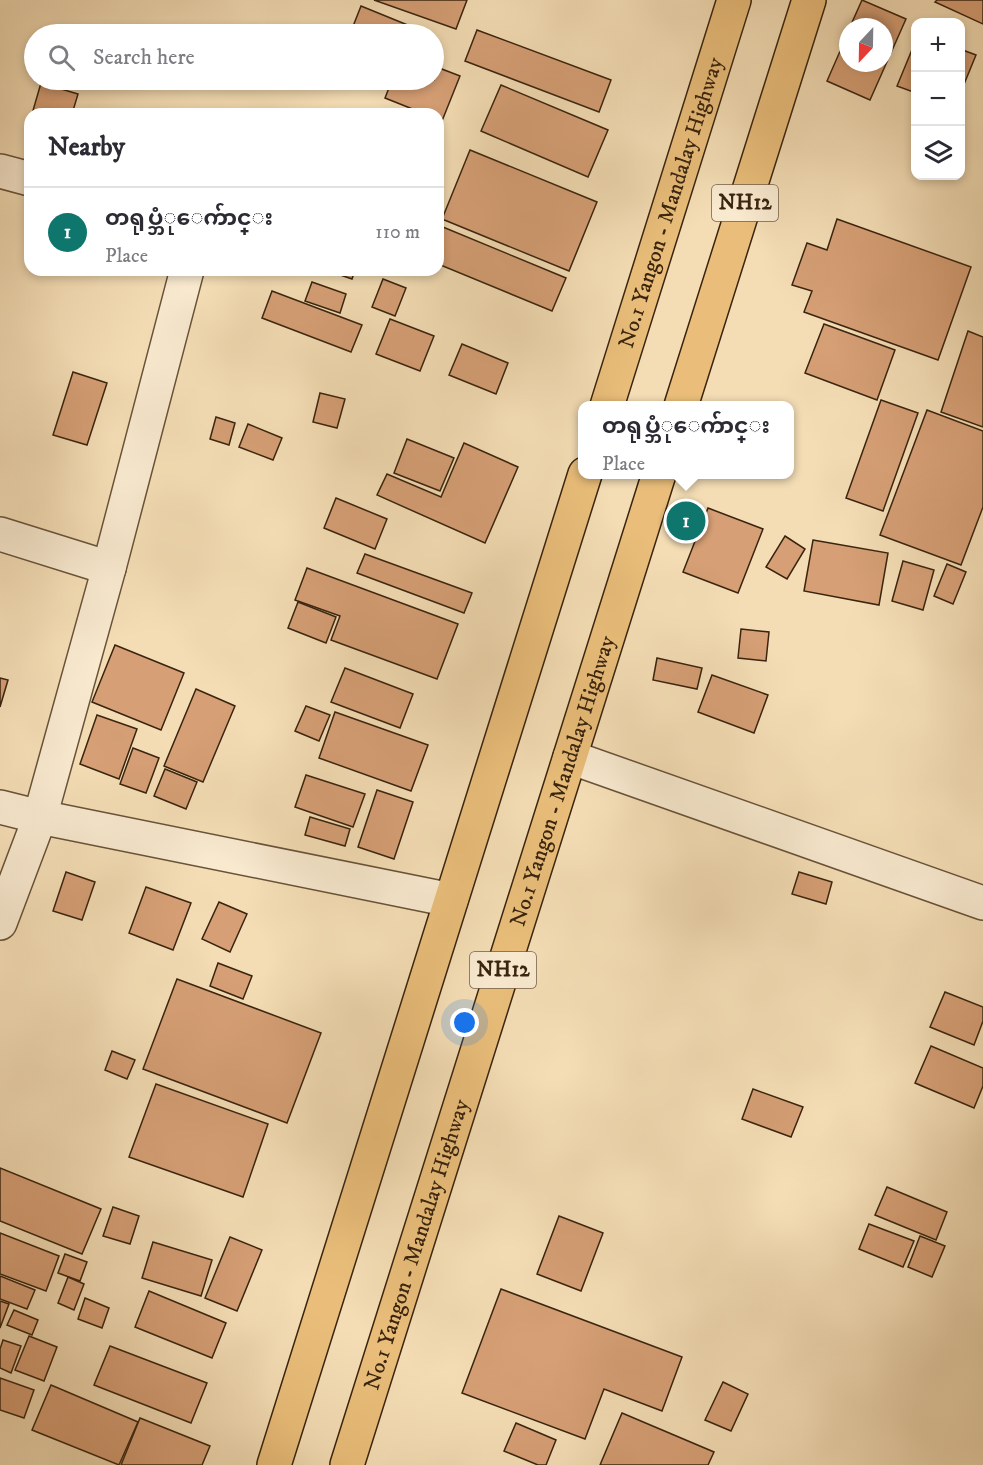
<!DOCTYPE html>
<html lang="en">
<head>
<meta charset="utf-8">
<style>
	body { margin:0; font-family:"IM FELL DW Pica","Noto Sans Myanmar",serif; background:#f2f2f3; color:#2b2b33 }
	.controls { position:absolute; right:18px; top:18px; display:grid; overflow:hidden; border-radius:12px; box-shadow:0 3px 9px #0003 }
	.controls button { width:54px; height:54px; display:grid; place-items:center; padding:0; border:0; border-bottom:2px solid #e1e1e2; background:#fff; color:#2b2b33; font:30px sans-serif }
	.compass { position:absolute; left:839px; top:18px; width:54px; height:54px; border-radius:50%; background:#fff; box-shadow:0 3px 9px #0003; rotate:202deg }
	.you { position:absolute; left:465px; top:1023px; width:21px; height:21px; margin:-15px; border:4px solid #fff; border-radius:50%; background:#1a73e8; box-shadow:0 0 0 9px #1a73e833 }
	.badge { display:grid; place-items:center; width:39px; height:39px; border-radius:50%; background:#0f766e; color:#fff; font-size:20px; font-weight:700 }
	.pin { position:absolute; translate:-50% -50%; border:3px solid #fff; box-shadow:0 2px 6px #0006 }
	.popup { position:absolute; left:578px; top:401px; width:216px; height:78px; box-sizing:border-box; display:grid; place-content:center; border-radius:12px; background:#fff; filter:drop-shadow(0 2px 4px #0005); font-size:20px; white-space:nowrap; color:#7c7c81 }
	.popup b { font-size:22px; color:#2b2b33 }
	.popup::after { content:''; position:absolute; left:50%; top:100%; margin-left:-12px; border:12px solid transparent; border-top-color:#fff }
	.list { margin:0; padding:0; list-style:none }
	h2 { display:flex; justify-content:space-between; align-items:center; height:78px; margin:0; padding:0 24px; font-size:26px }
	h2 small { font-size:20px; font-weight:400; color:#7c7c81 }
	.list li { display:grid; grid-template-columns:39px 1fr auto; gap:18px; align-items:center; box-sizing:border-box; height:90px; padding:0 24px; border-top:2px solid #e1e1e2 }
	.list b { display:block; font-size:22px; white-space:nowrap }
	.list p { margin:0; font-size:20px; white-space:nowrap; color:#7c7c81 }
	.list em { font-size:20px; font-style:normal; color:#7c7c81 }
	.icon { flex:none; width:33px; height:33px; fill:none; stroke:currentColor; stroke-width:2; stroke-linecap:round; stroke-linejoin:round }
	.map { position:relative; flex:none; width:983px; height:1465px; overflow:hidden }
	.search { position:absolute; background:#fff; box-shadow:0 3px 9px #0003; left:24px; top:24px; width:420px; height:66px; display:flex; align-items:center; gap:15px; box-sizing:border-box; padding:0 21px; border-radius:33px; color:#7c7c81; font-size:22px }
	.panel { position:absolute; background:#fff; box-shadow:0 3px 9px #0003; left:24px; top:108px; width:420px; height:168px; border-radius:18px }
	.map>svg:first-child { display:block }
</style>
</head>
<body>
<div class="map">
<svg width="983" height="1465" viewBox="0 0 983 1465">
	<rect width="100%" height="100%" fill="#f4ddb5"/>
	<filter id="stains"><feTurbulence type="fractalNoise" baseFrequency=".00333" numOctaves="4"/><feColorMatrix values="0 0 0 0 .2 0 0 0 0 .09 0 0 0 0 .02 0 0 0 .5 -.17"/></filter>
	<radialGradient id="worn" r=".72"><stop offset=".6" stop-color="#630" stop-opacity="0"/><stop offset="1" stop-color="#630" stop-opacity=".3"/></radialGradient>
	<g fill="#d69f75" stroke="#39240f" stroke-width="1.5">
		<polygon points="374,0 467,0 456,29"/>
		<polygon points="862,0 906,19 870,100 827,81 848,33 848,63 884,63 884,27 850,27"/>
		<polygon points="937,0 983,0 983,24 935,2"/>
		<polygon points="361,6 410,26 407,34 350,34"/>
		<polygon points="477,30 611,80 599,112 465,61"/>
		<polygon points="916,40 916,93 897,86"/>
		<polygon points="960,49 976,55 960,94"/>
		<polygon points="434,66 460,76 442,121 438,119 438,114 425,114 385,98 392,80 434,80"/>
		<polygon points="41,83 78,94 72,114 32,114"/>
		<polygon points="501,85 608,130 588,177 481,131"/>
		<polygon points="470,150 597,202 569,271 442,219"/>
		<polygon points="837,219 971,267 938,360 804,312 812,291 792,285 807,243 827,250"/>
		<polygon points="438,225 566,278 552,311 438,264"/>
		<polygon points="326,270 355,270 352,279"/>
		<polygon points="383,279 406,288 395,316 372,307"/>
		<polygon points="312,282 346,294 340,313 305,301"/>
		<polygon points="272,291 362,325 351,352 262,318"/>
		<polygon points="390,319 434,336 420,371 376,354"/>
		<polygon points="824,324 895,350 877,400 805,373"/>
		<polygon points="968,331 983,337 983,427 941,412"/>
		<polygon points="462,344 508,363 496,394 449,375"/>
		<polygon points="73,372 107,383 87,445 53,435"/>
		<polygon points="320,393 345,399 337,428 313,422"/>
		<polygon points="881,400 918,413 883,511 846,498"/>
		<polygon points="927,410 983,431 983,507 961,565 880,535"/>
		<polygon points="216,417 235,423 229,445 210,439"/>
		<polygon points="248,424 282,438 273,460 239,447"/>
		<polygon points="407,439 454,458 440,491 394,473"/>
		<polygon points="464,443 518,467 485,543 377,495 387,474 441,497"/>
		<polygon points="336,498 387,519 375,549 324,528"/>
		<polygon points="708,508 763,529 738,593 683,572"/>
		<polygon points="785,536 805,549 787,579 766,567"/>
		<polygon points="813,540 888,553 879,605 804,591"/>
		<polygon points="365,554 472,593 464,613 357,573"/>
		<polygon points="903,561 934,570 923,610 892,601"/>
		<polygon points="947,564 966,572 953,604 934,596"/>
		<polygon points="307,568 458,624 437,679 331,640 340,616 295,600"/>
		<polygon points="298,602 336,617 326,643 288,628"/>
		<polygon points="741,629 769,632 766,661 738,658"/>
		<polygon points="115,645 184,673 161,730 92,702"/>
		<polygon points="657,658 702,668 697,689 653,680"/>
		<polygon points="345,668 413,694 400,728 331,702"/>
		<polygon points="712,675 768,695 754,733 698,712"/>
		<polygon points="0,678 8,680 0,707"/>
		<polygon points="196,689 235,706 203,782 164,766"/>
		<polygon points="306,706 330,715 319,741 295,731"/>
		<polygon points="335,712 428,745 411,791 319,758"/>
		<polygon points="97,715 137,729 119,779 80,764"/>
		<polygon points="133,748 159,758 146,793 120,784"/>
		<polygon points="165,769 197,782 186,809 154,796"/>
		<polygon points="306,775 365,794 353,827 295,807"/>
		<polygon points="377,790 413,802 394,859 358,847"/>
		<polygon points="310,817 350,829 345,846 305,835"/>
		<polygon points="66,872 95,882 82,920 53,911"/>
		<polygon points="799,872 832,882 826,904 792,894"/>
		<polygon points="146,887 191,903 173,950 129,933"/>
		<polygon points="219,902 247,914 230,952 202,939"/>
		<polygon points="218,963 252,976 243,999 210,986"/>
		<polygon points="177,979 321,1033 287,1123 143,1069"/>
		<polygon points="945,992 983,1007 983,1021 974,1045 930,1027"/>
		<polygon points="931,1046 983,1068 983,1086 974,1108 915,1083"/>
		<polygon points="112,1051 135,1060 127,1079 105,1070"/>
		<polygon points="156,1084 268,1124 243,1197 129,1157"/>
		<polygon points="753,1089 803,1107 791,1137 742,1119"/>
		<polygon points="0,1168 101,1209 82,1254 0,1221"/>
		<polygon points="887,1187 947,1212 936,1240 875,1215"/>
		<polygon points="113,1207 139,1216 130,1244 103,1236"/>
		<polygon points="559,1216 603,1233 581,1291 537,1274"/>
		<polygon points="869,1224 914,1241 903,1267 859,1249"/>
		<polygon points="0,1233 59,1256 46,1291 0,1274"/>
		<polygon points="920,1236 945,1246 932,1277 908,1267"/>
		<polygon points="230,1237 262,1250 237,1311 205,1298"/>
		<polygon points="153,1242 212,1260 201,1296 142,1278"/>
		<polygon points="65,1254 87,1262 80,1281 58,1273"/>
		<polygon points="0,1276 35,1290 27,1309 0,1299"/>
		<polygon points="68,1277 84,1284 74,1310 58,1303"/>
		<polygon points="501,1289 682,1357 662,1411 604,1389 585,1439 462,1393"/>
		<polygon points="149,1291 226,1323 212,1358 135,1327"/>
		<polygon points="85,1298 109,1308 102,1328 78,1319"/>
		<polygon points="0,1301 9,1304 0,1328"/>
		<polygon points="14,1310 38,1320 32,1335 7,1325"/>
		<polygon points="29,1336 57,1347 44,1381 15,1370"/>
		<polygon points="3,1340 21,1346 11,1373 0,1368 0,1349"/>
		<polygon points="110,1346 207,1383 191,1423 94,1385"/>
		<polygon points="0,1378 34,1390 24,1418 0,1410"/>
		<polygon points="723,1382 748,1394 731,1431 705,1420"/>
		<polygon points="51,1385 138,1422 119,1465 32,1430"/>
		<polygon points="622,1413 714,1452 708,1465 600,1465"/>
		<polygon points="140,1418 210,1446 202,1465 121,1465"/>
		<polygon points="516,1423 556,1440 546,1465 538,1465 504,1451"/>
	</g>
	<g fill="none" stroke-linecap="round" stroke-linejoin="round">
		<g stroke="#685238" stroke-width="36">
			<g id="minor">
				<polyline points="0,171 30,179"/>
				<polyline points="0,534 109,568"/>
				<polyline points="570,757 983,903"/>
				<polyline points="0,807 40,817 451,900"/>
				<polyline points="0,923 40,817 109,568 187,270"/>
			</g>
		</g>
		<g stroke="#39240f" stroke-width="36">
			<g id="trunk">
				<path id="s1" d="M607 406 734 0"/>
				<polyline points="681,406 809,0"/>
				<polyline points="274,1465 585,474"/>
				<path id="s2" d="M347 1465 659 474"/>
			</g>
		</g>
		<use href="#minor" stroke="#f8e9cf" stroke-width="33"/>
		<use href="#trunk" stroke="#eabe7a" stroke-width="33"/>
	</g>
	<g text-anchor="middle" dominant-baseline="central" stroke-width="4.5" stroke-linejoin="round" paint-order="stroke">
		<g fill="#f8e9cf" stroke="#725f49" stroke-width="1.5">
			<rect x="712" y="185" width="66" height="36" rx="4.5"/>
			<rect x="470" y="952" width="66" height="36" rx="4.5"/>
		</g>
		<g font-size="21" font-weight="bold" fill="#39240f">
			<text x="745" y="203">NH12</text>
			<text x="503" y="970">NH12</text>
		</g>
		<g font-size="22" fill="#39240f" stroke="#f8e9cf">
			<text stroke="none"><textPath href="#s1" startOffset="213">No.1 Yangon - Mandalay Highway</textPath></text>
			<text stroke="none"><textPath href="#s2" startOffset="717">No.1 Yangon - Mandalay Highway</textPath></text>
			<text stroke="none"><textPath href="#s2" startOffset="231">No.1 Yangon - Mandalay Highway</textPath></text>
		</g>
	</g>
	<rect width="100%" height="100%" filter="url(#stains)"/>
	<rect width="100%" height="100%" fill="url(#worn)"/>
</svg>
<div class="controls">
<button>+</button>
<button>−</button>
<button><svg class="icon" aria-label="layers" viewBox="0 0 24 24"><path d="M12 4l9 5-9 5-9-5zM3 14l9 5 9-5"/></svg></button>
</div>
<svg class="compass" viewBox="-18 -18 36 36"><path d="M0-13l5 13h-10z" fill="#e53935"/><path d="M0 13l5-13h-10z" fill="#7c7c81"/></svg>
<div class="you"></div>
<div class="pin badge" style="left:686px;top:521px">1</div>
<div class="popup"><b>တရုပ္ဘံုေက်ာင္း</b>Place</div>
<div class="search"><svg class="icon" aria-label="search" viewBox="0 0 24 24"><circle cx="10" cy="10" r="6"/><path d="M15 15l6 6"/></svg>Search here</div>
<section class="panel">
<h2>Nearby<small></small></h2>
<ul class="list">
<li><span class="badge">1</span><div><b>တရုပ္ဘံုေက်ာင္း</b><p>Place</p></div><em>110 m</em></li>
</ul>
</section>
</div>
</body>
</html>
